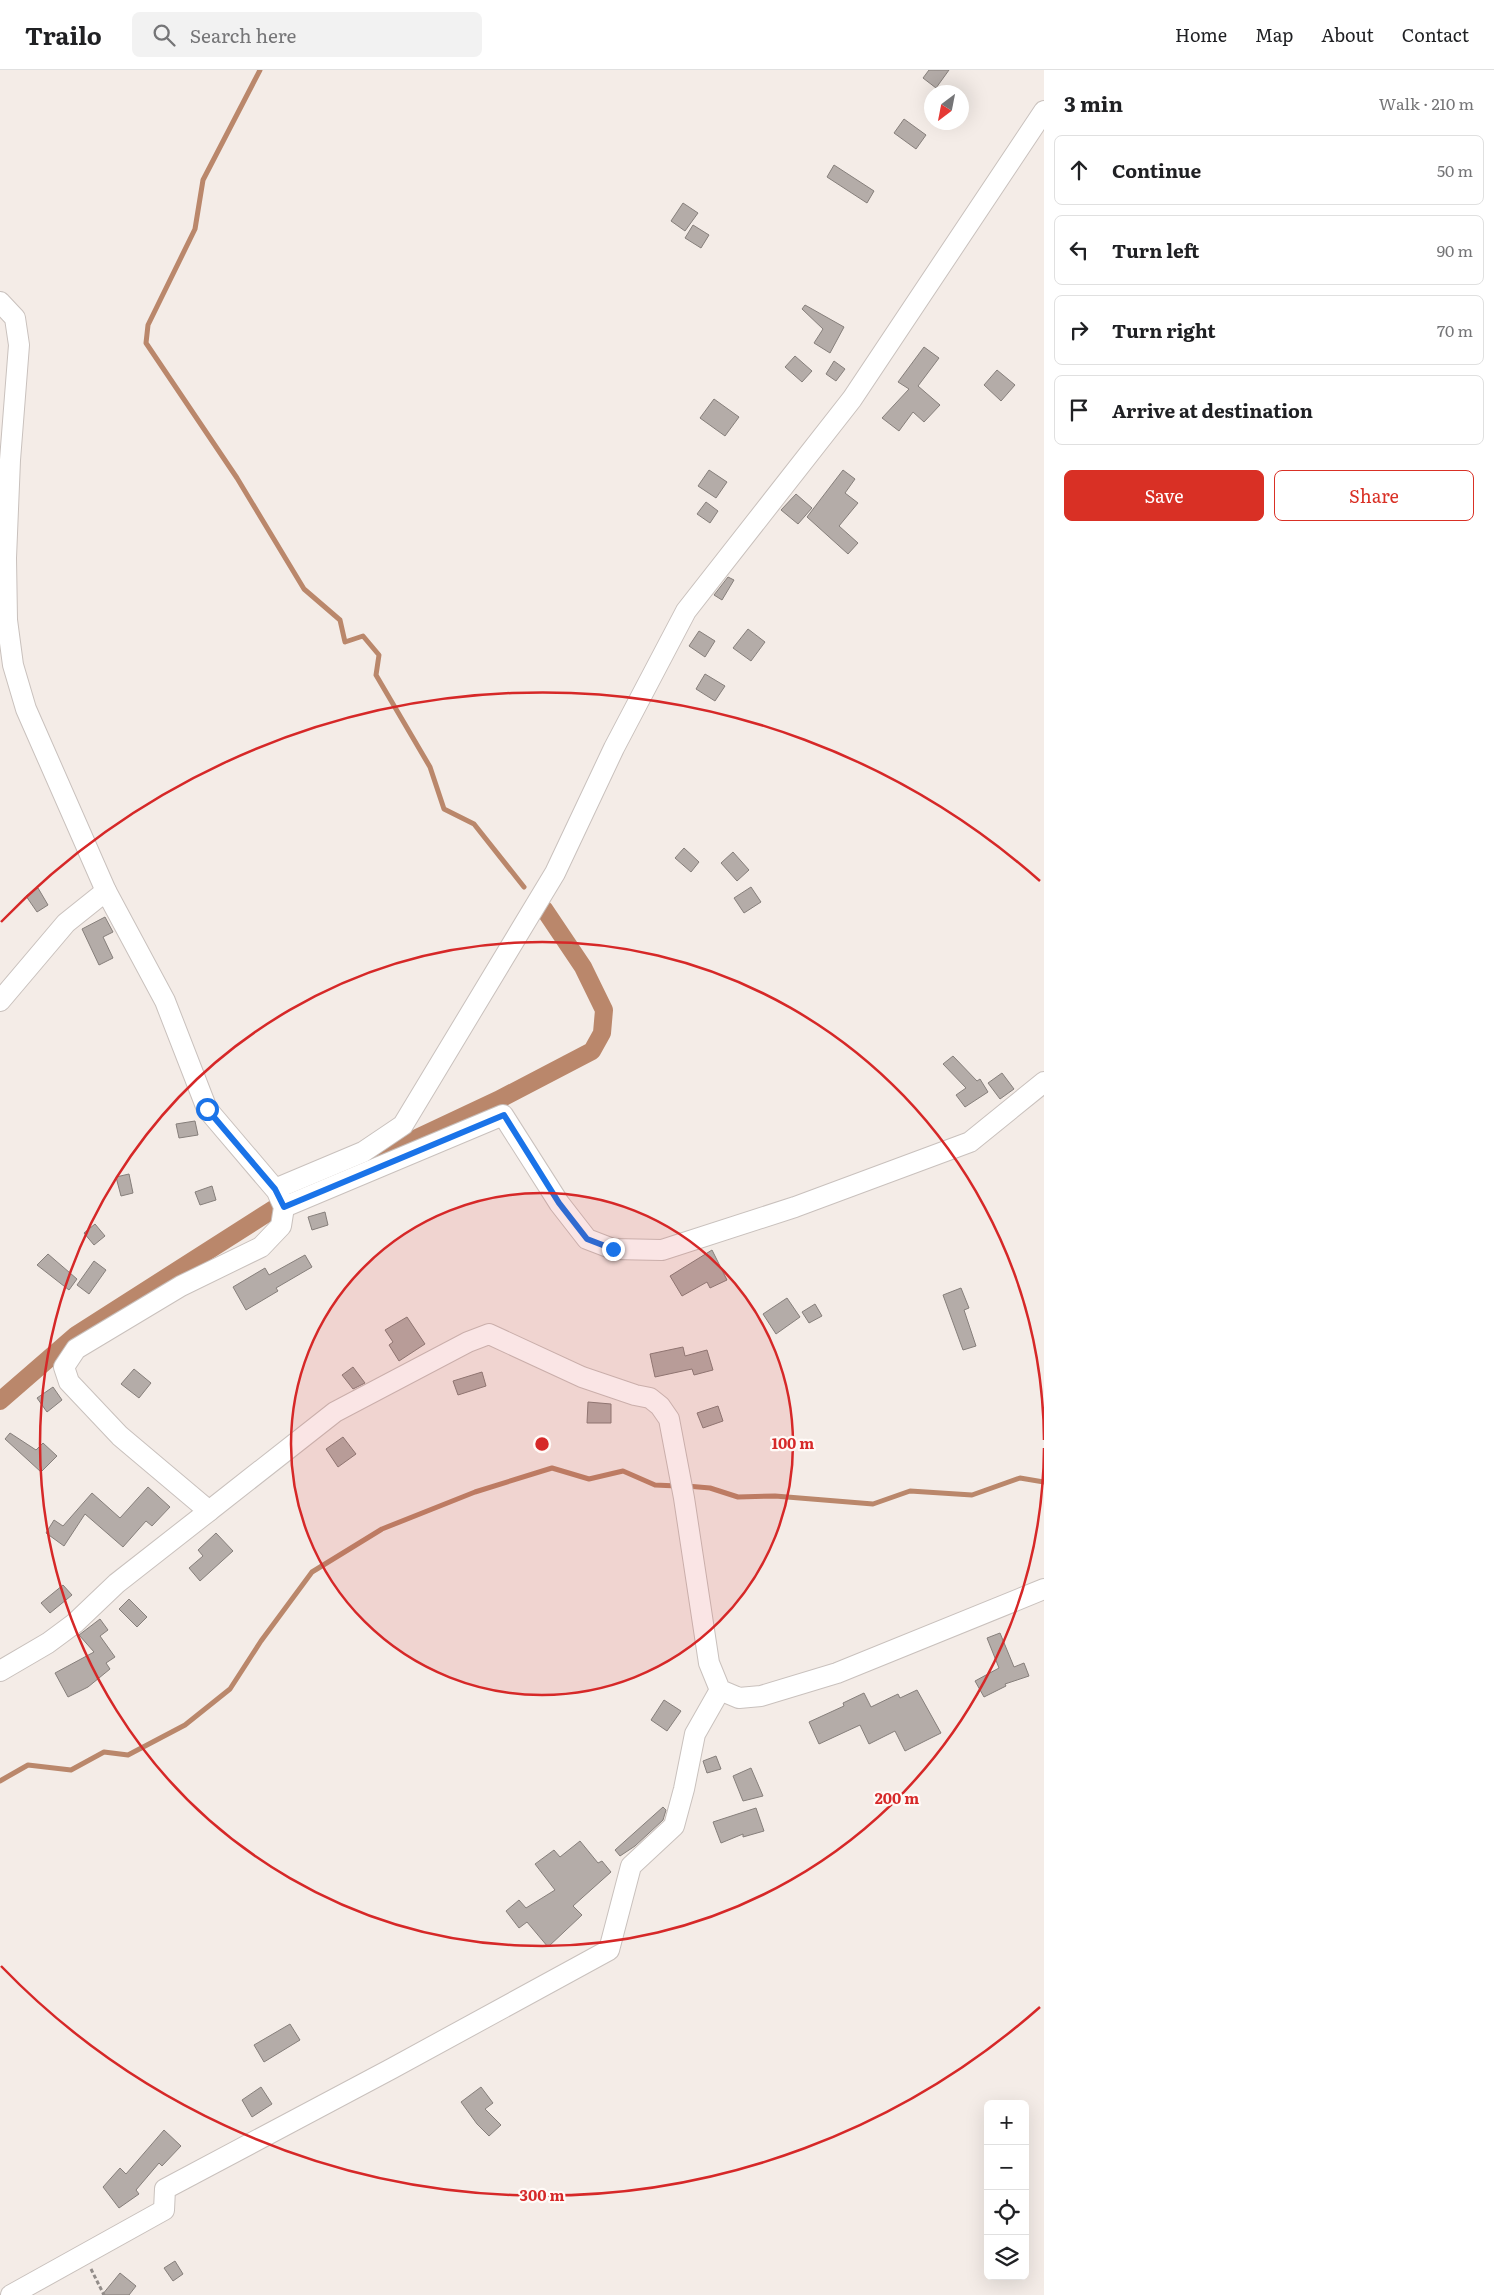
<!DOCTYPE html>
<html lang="en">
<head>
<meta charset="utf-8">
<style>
	body { margin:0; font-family:Literata,serif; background:#f2f2f2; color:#202124 }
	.controls { position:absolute; right:15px; bottom:15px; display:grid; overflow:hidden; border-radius:8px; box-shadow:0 5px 20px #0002 }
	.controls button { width:45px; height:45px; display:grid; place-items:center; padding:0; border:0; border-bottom:1px solid #e0e0e0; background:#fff; color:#202124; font:25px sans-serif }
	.compass { position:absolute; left:924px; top:15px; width:45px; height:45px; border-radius:50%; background:#fff; box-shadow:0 5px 20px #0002; rotate:212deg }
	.stop { position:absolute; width:15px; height:15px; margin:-11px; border:4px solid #1a73e8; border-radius:50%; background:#fff }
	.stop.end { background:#1a73e8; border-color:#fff; box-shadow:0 1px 5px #0008 }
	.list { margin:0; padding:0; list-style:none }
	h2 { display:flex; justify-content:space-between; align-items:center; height:65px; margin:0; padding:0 20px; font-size:21px }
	h2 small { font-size:16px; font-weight:400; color:#757577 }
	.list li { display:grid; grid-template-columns:32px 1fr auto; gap:15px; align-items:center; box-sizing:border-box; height:70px; margin:0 10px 10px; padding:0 10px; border:1px solid #e0e0e0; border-radius:8px }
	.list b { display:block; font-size:19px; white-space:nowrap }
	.list em { font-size:16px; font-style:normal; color:#757577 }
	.actions { display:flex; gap:10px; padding:15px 20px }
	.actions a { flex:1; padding:11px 0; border:1px solid #d93025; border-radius:8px; text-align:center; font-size:18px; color:#d93025 }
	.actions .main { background:#d93025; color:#fff }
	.icon { flex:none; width:28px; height:28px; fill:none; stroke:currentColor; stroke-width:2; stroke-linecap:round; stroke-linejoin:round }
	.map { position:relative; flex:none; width:1044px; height:2225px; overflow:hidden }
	header { display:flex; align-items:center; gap:30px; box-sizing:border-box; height:70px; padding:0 25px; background:#fff; border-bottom:1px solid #e0e0e0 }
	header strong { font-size:24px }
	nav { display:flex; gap:28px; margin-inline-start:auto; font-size:18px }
	.search { width:350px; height:45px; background:#f2f2f2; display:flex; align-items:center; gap:12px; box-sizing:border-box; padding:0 18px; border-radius:8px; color:#757577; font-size:19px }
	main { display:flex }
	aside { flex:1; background:#fff }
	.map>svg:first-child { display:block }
</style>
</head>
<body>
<header>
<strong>Trailo</strong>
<div class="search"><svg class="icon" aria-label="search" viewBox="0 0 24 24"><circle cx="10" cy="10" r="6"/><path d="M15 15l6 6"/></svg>Search here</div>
<nav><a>Home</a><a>Map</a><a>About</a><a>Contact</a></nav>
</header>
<main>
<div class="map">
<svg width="1044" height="2225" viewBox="0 0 1044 2225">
	<rect width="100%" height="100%" fill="#f4ece7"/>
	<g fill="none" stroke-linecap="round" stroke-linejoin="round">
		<g stroke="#ba876b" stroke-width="5">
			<polyline points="260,0 203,110 195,159 148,255 146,273 237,408 304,519 340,550 345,572 363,566 379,585 376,605 430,697 444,739 474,754 524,817"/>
			<polyline points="687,1416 710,1418 738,1427 775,1426 873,1434 910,1421 972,1425 1020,1408 1044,1412"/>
			<polyline points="0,1711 28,1695 71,1700 104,1682 128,1685 185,1655 230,1619 261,1571 312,1502 382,1459 475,1422 552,1398 589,1409 623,1401 655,1415 677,1416"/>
		</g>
		<g stroke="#ba876b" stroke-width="18">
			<polyline points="347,1101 498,1030 592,981 602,963 604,940 583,897 544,839"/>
			<polyline points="0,1331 76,1265 294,1126"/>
		</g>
	</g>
	<g fill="#b4aca8" stroke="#867f7b">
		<polygon points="929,0 949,0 936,18 923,8"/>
		<polygon points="904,49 926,65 916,79 894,63"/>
		<polygon points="834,95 874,121 867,133 827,107"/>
		<polygon points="683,133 698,143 685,161 671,151"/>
		<polygon points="693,155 709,165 701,178 685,168"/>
		<polygon points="805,235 844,257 830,283 814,273 823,259 802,239"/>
		<polygon points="924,277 939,288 918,316 940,335 924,352 913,342 899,361 882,348 909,319 898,312"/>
		<polygon points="795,286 812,301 802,312 785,297"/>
		<polygon points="834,291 845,299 836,311 826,304"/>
		<polygon points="997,300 1015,315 1001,331 984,315"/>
		<polygon points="714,329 739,347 725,366 700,348"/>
		<polygon points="709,400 727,412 716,428 698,416"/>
		<polygon points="843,400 855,409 845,423 858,433 839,456 858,473 848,484 807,447"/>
		<polygon points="796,424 812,438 798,454 781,440"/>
		<polygon points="706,432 718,441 710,453 697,444"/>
		<polygon points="728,507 734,510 722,530 714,525"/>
		<polygon points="748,559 765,572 751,591 733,578"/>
		<polygon points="699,561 715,571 705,587 689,576"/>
		<polygon points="705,604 725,616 715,631 696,619"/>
		<polygon points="684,778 699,792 691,802 675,788"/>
		<polygon points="733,782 749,800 737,811 721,793"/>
		<polygon points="751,817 761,832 744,843 734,828"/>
		<polygon points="38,818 48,835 37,842 26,826"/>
		<polygon points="105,847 113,862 103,867 113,888 99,895 82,859"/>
		<polygon points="953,986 977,1011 980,1009 988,1022 965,1037 956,1025 966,1018 943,994"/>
		<polygon points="1002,1003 1014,1019 1000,1029 988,1013"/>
		<polygon points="195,1051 198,1065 179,1068 176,1054"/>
		<polygon points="129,1104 133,1123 121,1126 116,1107"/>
		<polygon points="212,1116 216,1130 200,1135 195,1122"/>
		<polygon points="325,1142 328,1155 312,1160 308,1147"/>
		<polygon points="95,1154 105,1166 94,1175 84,1163"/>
		<polygon points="712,1180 727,1210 710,1218 707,1212 682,1226 670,1206"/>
		<polygon points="48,1184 77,1209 69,1220 37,1195"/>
		<polygon points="305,1185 312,1197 276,1218 278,1221 246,1240 233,1217 265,1198 269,1205"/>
		<polygon points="94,1191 106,1200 89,1224 77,1215"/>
		<polygon points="961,1218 969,1238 964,1240 976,1276 963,1280 943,1225"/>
		<polygon points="787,1228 800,1247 776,1264 763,1244"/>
		<polygon points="815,1234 822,1246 809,1253 802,1242"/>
		<polygon points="407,1247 425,1274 399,1291 389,1275 393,1272 385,1260"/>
		<polygon points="683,1277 685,1286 707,1280 713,1300 694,1305 692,1299 655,1307 650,1284"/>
		<polygon points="353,1297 365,1313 353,1319 342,1305"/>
		<polygon points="134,1299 151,1313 139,1328 121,1314"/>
		<polygon points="482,1302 486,1316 458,1325 453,1311"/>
		<polygon points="53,1317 62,1330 47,1342 37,1328"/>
		<polygon points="588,1332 611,1334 611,1353 587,1353"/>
		<polygon points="718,1336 723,1351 703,1358 697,1343"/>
		<polygon points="10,1363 36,1380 43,1373 57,1386 41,1402 5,1369"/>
		<polygon points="343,1367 356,1384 338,1397 326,1379"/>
		<polygon points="148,1417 170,1437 152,1456 146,1451 123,1477 85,1444 64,1476 46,1463 54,1450 63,1456 92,1423 120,1448"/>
		<polygon points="216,1463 233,1481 200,1511 189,1498 203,1486 198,1480"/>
		<polygon points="63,1515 72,1525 50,1543 41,1533"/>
		<polygon points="129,1529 147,1547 137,1557 119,1539"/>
		<polygon points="100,1549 108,1560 100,1566 115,1587 106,1593 110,1599 88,1617 68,1627 55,1603 94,1582 79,1565"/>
		<polygon points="1000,1563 1014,1597 1024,1593 1029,1606 1005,1614 1006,1616 984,1627 975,1611 999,1598 987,1568"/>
		<polygon points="917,1620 941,1663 905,1681 895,1661 869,1674 860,1655 819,1674 809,1652 844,1636 843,1633 864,1623 871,1637 898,1624 900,1628"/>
		<polygon points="664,1630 681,1641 667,1661 651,1650"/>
		<polygon points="716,1686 721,1699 707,1703 703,1691"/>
		<polygon points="751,1698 763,1726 743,1731 733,1706"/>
		<polygon points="663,1737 666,1740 663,1750 635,1776 620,1786 615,1780"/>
		<polygon points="756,1738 764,1761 743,1767 743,1764 721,1773 713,1752"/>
		<polygon points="580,1771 598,1793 602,1791 611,1802 573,1836 582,1845 548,1877 527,1852 519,1858 506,1841 519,1830 526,1838 555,1820 535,1794 554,1780 560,1787"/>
		<polygon points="290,1954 300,1970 264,1992 254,1975"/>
		<polygon points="261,2017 272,2034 252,2047 242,2030"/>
		<polygon points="481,2017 493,2033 485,2039 501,2055 489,2066 477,2054 461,2032"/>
		<polygon points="164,2060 181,2076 162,2096 159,2093 136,2120 139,2124 119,2138 103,2117 120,2098 126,2104"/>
		<polygon points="175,2191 183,2204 173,2211 164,2198"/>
		<polygon points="120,2203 136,2216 129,2225 102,2225"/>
	</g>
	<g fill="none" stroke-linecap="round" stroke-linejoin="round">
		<g stroke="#c9c1bd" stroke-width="22">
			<g id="street">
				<polyline points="0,232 15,248 19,275 10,390 6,488 7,550 13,595 26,639 106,821"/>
				<polyline points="0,931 66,853 106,821 165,931 207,1039 275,1119 363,1082 403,1055 555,803 614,678 686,541 852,329 1044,41"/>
				<polyline points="284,1137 503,1045 559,1133 587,1169 613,1179 662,1180 795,1137 970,1072 1044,1012"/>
				<polyline points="209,1441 335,1342 468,1272 489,1264 582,1307 635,1325 650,1328 660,1336 669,1349 684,1428 709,1593 720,1620 739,1628 761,1626 837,1603 1044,1519"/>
				<polyline points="0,1601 48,1573 75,1553 117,1513 209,1441 120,1366 69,1312 64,1297 76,1279 181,1216 261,1177 281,1156 284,1137 278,1124"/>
				<polyline points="11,2225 164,2140 165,2119 391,1999 609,1880 631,1796 674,1756 684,1719 695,1664 720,1620"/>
			</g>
		</g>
		<polyline stroke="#928c89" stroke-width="3" stroke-dasharray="4 2.5" stroke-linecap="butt" points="91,2199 104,2225"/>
		<use href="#street" stroke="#fff" stroke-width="20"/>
	</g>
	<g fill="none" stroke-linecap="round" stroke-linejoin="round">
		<polyline stroke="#1a73e8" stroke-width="6" points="207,1039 275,1119 284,1137 504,1045 559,1133 587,1169 613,1179"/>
	</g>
	<circle cx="542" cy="1374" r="251" fill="#d62828" fill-opacity=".12"/>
	<g fill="none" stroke="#d62828" stroke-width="2.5">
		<circle cx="542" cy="1374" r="251"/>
		<path d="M1044 1378A502 502 0 1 1 1044 1370"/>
		<path d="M1040 1937A752 752 0 0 1 1 1896M1 852A752 752 0 0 1 1040 811"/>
	</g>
	<circle cx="542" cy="1374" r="8" fill="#d62828" stroke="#fffaf7" stroke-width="2.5"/>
	<g font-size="15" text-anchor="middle" font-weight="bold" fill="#d62828" stroke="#fffaf7" stroke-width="4.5" stroke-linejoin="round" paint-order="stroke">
		<text x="793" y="1379">100 m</text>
		<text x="897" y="1734">200 m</text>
		<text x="542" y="2131">300 m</text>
	</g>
</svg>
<div class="controls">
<button>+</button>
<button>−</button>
<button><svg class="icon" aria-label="locate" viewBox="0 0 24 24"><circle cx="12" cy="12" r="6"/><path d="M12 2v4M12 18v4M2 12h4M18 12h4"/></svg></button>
<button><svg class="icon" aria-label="layers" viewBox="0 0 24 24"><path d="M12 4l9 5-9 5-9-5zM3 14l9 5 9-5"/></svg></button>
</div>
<svg class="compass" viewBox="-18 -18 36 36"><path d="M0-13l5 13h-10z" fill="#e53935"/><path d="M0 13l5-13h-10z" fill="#757577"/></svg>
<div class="stop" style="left:207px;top:1039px"></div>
<div class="stop end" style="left:613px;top:1179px"></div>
</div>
<aside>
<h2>3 min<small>Walk · 210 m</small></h2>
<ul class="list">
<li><svg class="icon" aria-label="ahead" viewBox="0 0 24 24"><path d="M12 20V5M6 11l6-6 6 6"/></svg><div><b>Continue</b></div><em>50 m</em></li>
<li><svg class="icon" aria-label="left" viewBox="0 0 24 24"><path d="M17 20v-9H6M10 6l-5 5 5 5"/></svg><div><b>Turn left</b></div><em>90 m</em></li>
<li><svg class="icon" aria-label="right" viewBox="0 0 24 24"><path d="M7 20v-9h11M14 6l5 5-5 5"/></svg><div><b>Turn right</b></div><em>70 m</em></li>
<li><svg class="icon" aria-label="arrive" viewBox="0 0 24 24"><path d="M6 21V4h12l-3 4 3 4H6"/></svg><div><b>Arrive at destination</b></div></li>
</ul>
<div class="actions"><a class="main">Save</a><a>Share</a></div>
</aside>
</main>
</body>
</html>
